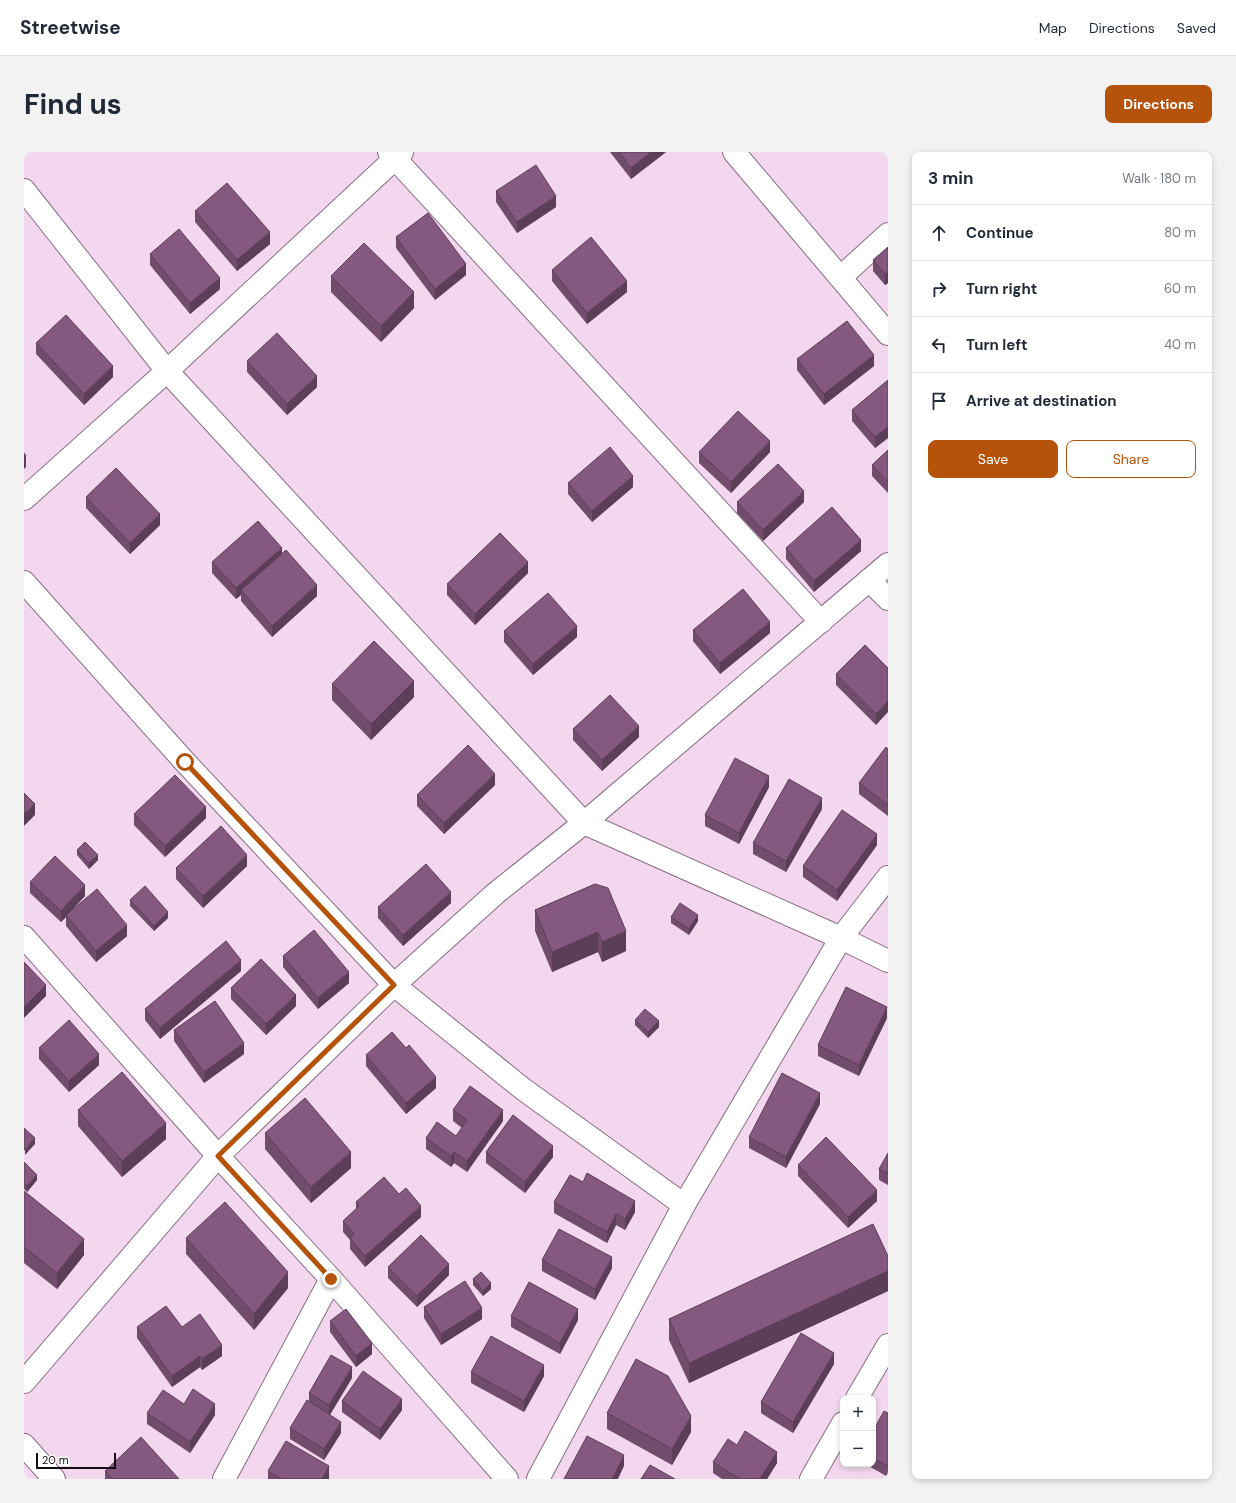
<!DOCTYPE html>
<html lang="en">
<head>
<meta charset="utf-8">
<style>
	body { margin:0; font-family:"DM Sans",sans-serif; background:#f2f2f3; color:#1f2937 }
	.controls { position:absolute; right:12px; bottom:12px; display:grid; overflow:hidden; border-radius:8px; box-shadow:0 2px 6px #0003 }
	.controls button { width:36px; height:36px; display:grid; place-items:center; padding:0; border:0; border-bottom:1px solid #e0e1e3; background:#fff; color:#1f2937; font:20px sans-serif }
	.scale { position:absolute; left:12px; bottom:10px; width:80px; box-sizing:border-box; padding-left:4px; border:2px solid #130a12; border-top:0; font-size:11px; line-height:14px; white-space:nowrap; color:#130a12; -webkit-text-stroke:3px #fff; paint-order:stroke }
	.stop { position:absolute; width:12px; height:12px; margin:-9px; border:3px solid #b45309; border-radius:50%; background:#fff }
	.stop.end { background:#b45309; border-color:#fff; box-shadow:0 1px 4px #0008 }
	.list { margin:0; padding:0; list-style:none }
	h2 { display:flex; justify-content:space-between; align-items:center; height:52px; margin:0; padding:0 16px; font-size:17px }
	h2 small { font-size:13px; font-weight:400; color:#747a83 }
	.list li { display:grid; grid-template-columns:26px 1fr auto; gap:12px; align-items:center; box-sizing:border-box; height:56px; padding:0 16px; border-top:1px solid #e0e1e3 }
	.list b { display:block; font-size:15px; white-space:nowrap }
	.list em { font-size:13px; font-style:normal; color:#747a83 }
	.actions { display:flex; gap:8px; padding:12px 16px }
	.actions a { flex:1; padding:9px 0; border:1px solid #b45309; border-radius:8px; text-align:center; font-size:14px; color:#b45309 }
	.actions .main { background:#b45309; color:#fff }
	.icon { flex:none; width:22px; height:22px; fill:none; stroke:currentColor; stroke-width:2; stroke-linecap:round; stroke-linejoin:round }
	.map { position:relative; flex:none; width:864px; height:1327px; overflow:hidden; border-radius:8px }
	header { display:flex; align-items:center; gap:24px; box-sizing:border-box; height:56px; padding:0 20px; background:#fff; border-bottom:1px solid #e0e1e3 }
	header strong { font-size:19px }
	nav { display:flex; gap:22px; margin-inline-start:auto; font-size:14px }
	.intro { display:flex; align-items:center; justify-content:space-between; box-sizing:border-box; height:96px; padding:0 24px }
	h1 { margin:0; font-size:28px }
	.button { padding:10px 18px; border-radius:8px; background:#b45309; color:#fff; font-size:14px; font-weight:700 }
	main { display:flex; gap:24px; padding:0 24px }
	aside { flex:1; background:#fff; border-radius:8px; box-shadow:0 2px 6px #0003 }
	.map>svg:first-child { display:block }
</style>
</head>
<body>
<header>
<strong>Streetwise</strong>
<nav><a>Map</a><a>Directions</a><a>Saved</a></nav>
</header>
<div class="intro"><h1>Find us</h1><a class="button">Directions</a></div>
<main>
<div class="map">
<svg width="864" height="1327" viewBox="0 0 864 1327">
	<rect width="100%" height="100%" fill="#f2d7ee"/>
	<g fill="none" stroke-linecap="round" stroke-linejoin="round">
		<g stroke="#866e82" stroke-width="24">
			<g id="minor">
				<polyline points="365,0 797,470"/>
				<polyline points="710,0 864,182"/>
				<polyline points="0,38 143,219 560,671 817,786 864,809"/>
				<polyline points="817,125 864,82"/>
				<polyline points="0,347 143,219 378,0"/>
				<polyline points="845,428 864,447"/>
				<polyline points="0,430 161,610 370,833 499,937 660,1053"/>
				<polyline points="0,785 194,1004 307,1127 483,1327"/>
				<polyline points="0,1230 194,1004 370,833 472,741 560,671 864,412"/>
				<polyline points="833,1246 864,1193"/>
				<polyline points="0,1293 30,1327"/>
				<polyline points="200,1327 307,1127"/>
				<polyline points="514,1327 660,1053 817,786 864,725"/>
				<polyline points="787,1327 819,1271"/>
			</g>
		</g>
		<use href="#minor" stroke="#fff" stroke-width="22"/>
	</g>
	<g fill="#724c6d">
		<polygon points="586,0 642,0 607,27"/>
		<polygon points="472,39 532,55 493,81 472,50"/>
		<polygon points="171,59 246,92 213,119 171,70"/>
		<polygon points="372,85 442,123 411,148 372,96"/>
		<polygon points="864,95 864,131 861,133 849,119 849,108"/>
		<polygon points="126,102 196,137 166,162 126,113"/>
		<polygon points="528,118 603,140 563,172 528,129"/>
		<polygon points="307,124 390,156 357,190 307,140"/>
		<polygon points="12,191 89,225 60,253 12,202"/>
		<polygon points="773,207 850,214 800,253 773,218"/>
		<polygon points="223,209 293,235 263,263 223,220"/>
		<polygon points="864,228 864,286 851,296 828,269 828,258"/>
		<polygon points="864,298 864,341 848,324 848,313"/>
		<polygon points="675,300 746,300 707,341 675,311"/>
		<polygon points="544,331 609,335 568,370 544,342"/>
		<polygon points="62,345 136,373 106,402 62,356"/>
		<polygon points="713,350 780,350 739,389 713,361"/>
		<polygon points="762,396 837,399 790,440 762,407"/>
		<polygon points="258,402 293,444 248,485 217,449 217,443 212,447 188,421 188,410"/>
		<polygon points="504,421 451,473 423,443 423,432"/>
		<polygon points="669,478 746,481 696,522 669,489"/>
		<polygon points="480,479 553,485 509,523 480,490"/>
		<polygon points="864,516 852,573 812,533 812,522"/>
		<polygon points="308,532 390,545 347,588 308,548"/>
		<polygon points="549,577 615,585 578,619 549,588"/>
		<polygon points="864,597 864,664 835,642 835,631"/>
		<polygon points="471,633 420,682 393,654 393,643"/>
		<polygon points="745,635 715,692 681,674 681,663"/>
		<polygon points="798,657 762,720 729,702 729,691"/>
		<polygon points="110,662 182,666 141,705 110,673"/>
		<polygon points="853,693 813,749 779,725 779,714"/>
		<polygon points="53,698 74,708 65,717 53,703"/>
		<polygon points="223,714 179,756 152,727 152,716"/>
		<polygon points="6,730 61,744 49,757 103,784 72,810 42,774 42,765 37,770 6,741"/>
		<polygon points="571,732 602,799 578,810 574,800 528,820 511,779 511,758"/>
		<polygon points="106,748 144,766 130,779 106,754"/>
		<polygon points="427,751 379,794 354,766 354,755"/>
		<polygon points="647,765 674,769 665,783 647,771"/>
		<polygon points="259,804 325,831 294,857 259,815"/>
		<polygon points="217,819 136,887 121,868 121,857"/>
		<polygon points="207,836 272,854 242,883 207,847"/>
		<polygon points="863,866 835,924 794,904 794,893"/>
		<polygon points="611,868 635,875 624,886 611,873"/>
		<polygon points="150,878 220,902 180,931 150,889"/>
		<polygon points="15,896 75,913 45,940 15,907"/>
		<polygon points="382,896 412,936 382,962 342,914 342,903"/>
		<polygon points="796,952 762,1016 725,996 725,985"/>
		<polygon points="54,958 142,987 98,1025 54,974"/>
		<polygon points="429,958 479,969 443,1020 430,1011 427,1015 402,997 402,986 432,984 438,976 429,969"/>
		<polygon points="241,981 327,1016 287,1051 241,997"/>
		<polygon points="462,1000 529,1005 501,1041 462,1011"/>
		<polygon points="864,1001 864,1033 855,1028 855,1017"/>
		<polygon points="0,1010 13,1028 3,1040 0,1037"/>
		<polygon points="774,1013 853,1049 824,1076 774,1024"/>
		<polygon points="0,1039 60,1103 33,1137 0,1111"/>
		<polygon points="375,1042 397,1065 341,1115 326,1097 326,1088 319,1080 319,1069 332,1057 332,1050"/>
		<polygon points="530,1050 611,1060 601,1078 592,1073 583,1091 530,1061"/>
		<polygon points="162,1086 264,1136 230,1178 162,1102"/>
		<polygon points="864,1104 864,1139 665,1231 645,1188 645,1167"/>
		<polygon points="518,1108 588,1116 571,1148 518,1119"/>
		<polygon points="364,1115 425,1123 393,1155 364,1126"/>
		<polygon points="449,1127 467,1137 459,1144 449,1133"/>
		<polygon points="400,1155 458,1167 417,1193 400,1166"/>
		<polygon points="487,1164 554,1168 536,1202 487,1175"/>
		<polygon points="306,1169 348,1202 332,1215 306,1180"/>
		<polygon points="113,1175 158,1175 198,1204 178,1218 176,1215 148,1235 113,1186"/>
		<polygon points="810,1212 769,1281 737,1261 737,1250"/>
		<polygon points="447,1220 520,1224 500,1260 447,1231"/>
		<polygon points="328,1226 306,1263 317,1281 300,1308 266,1287 266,1276 285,1249 285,1241"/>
		<polygon points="318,1249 378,1258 356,1288 318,1260"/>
		<polygon points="123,1261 191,1263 166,1301 123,1272"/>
		<polygon points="583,1261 667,1280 648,1313 583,1277"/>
		<polygon points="864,1261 864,1325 841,1312 849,1312 849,1279"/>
		<polygon points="713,1293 753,1311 743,1327 698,1327 689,1321 689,1310"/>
		<polygon points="81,1319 155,1327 81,1327"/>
		<polygon points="244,1319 305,1326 305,1327 244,1327"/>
	</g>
	<g fill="#5c3e59">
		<polygon points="627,0 642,0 607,27 607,16"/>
		<polygon points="532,44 532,55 493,81 493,70"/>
		<polygon points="246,80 246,92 213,119 213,108"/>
		<polygon points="442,112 442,123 411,148 411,137"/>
		<polygon points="864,120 864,131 861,133 861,122"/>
		<polygon points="196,126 196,137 166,162 166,151"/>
		<polygon points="603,129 603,140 563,172 563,161"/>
		<polygon points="390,140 390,156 357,190 357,174"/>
		<polygon points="850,203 850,214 800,253 800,242"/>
		<polygon points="89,214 89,225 60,253 60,242"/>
		<polygon points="293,224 293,235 263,263 263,252"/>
		<polygon points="864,275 864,286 851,296 851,285"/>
		<polygon points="746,289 746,300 707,341 707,330"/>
		<polygon points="2,304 2,315 0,317 0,306"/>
		<polygon points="609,324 609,335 568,370 568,359"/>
		<polygon points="780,339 780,350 739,389 739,378"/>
		<polygon points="136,362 136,373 106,402 106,391"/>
		<polygon points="837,388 837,399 790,440 790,429"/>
		<polygon points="258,396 258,407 217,438 217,443 212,447 212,436"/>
		<polygon points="504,410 504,421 451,473 451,462"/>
		<polygon points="293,433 293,444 248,485 248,474"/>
		<polygon points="746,470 746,481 696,522 696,511"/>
		<polygon points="553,474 553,485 509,523 509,512"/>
		<polygon points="390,529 390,545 347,588 347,572"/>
		<polygon points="864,549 864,560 852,573 852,562"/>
		<polygon points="615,574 615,585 578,619 578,608"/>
		<polygon points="471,622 471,633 420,682 420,671"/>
		<polygon points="745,624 745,635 715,692 715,681"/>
		<polygon points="798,646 798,657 762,720 762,709"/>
		<polygon points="11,652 11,663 0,674 0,662"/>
		<polygon points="182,655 182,666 141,705 141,694"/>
		<polygon points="853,682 853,693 813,749 813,738"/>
		<polygon points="74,703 74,708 65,717 65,711"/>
		<polygon points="223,703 223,714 179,756 179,744"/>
		<polygon points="61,733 61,744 42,764 42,763 42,765 37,770 37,759"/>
		<polygon points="427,740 427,751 379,794 379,783"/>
		<polygon points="144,760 144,766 130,779 130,774"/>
		<polygon points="674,763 674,769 665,783 665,777"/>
		<polygon points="103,773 103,784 72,810 72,799"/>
		<polygon points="602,779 602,799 578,810 578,790"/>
		<polygon points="574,780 574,800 528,820 528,800"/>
		<polygon points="217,808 217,819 136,887 136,876"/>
		<polygon points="325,820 325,831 294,857 294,846"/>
		<polygon points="22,833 22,844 0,866 0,855"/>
		<polygon points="272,843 272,854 242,883 242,872"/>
		<polygon points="863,855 863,866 835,924 835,913"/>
		<polygon points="635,869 635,875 624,886 624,880"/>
		<polygon points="220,891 220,902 180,931 180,920"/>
		<polygon points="75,902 75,913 45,940 45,929"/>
		<polygon points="412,925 412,936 382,962 382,951"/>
		<polygon points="796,941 796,952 762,1016 762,1005"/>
		<polygon points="479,958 479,969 443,1020 443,1009"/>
		<polygon points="142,971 142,987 98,1025 98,1009"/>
		<polygon points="11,986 11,992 1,1003 1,998"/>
		<polygon points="529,994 529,1005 501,1041 501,1030"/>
		<polygon points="327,1000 327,1016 287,1051 287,1035"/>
		<polygon points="430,1000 430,1011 427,1015 427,1004"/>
		<polygon points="13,1023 13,1028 3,1040 3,1034"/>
		<polygon points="853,1038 853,1049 824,1076 824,1065"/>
		<polygon points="611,1049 611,1060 601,1078 601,1067"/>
		<polygon points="397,1054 397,1065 341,1115 341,1104"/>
		<polygon points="592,1062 592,1073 583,1091 583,1080"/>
		<polygon points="60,1087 60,1103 33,1137 33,1121"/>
		<polygon points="588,1105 588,1116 571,1148 571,1137"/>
		<polygon points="425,1112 425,1123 393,1155 393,1144"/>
		<polygon points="864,1119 864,1139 665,1231 665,1211"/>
		<polygon points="264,1120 264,1136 230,1178 230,1162"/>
		<polygon points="467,1131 467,1137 459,1144 459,1139"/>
		<polygon points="458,1156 458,1167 417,1193 417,1182"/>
		<polygon points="554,1157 554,1168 536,1202 536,1191"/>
		<polygon points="348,1191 348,1202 332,1215 332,1204"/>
		<polygon points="198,1193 198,1204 178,1218 178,1207"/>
		<polygon points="810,1201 810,1212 769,1281 769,1270"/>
		<polygon points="176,1204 176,1215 148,1235 148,1224"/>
		<polygon points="520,1213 520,1224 500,1260 500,1249"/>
		<polygon points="328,1215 328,1226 305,1264 305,1253"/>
		<polygon points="378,1247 378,1258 356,1288 356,1277"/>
		<polygon points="191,1252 191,1263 166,1301 166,1290"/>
		<polygon points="667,1264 667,1280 648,1313 648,1297"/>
		<polygon points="317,1270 317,1281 300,1308 300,1297"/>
		<polygon points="753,1300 753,1311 743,1327 736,1327"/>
		<polygon points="600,1303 600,1314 594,1327 588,1327"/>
		<polygon points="305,1314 305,1327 298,1327"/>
	</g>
	<g fill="#84587f" stroke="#5c3e59">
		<polygon points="595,0 627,0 607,16"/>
		<polygon points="512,13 532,44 493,70 472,39"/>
		<polygon points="203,31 246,80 213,108 171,59"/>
		<polygon points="404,61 442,112 411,137 372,85"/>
		<polygon points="155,77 196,126 166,151 126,102"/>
		<polygon points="567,85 603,129 563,161 528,118"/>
		<polygon points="340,91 390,140 357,174 307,124"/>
		<polygon points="864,95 864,120 861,122 849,108"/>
		<polygon points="42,163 89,214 60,242 12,191"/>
		<polygon points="823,169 850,203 800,242 773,207"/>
		<polygon points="253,181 293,224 263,252 223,209"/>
		<polygon points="864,228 864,275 851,285 828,258"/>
		<polygon points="714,259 746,289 707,330 675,300"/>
		<polygon points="586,295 609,324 568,359 544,331"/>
		<polygon points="864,298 864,330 848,313"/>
		<polygon points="0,301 2,304 0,306"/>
		<polygon points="754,312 780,339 739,378 713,350"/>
		<polygon points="92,316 136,362 106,391 62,345"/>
		<polygon points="808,355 837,388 790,429 762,396"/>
		<polygon points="234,369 258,396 212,436 188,410"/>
		<polygon points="476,381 504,410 451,462 423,432"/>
		<polygon points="262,398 293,433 248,474 217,438"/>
		<polygon points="719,437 746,470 696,511 669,478"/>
		<polygon points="524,441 553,474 509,512 480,479"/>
		<polygon points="350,489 390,529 347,572 308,532"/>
		<polygon points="841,493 864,516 864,549 852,562 812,522"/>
		<polygon points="586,543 615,574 578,608 549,577"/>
		<polygon points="444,593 471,622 420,671 393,643"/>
		<polygon points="862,595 864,597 864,653 835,631"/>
		<polygon points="711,606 745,624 715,681 681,663"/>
		<polygon points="151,623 182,655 141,694 110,662"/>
		<polygon points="765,627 798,646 762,709 729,691"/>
		<polygon points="0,641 11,652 0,662"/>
		<polygon points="818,658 853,682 813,738 779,714"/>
		<polygon points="197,674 223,703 179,744 152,716"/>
		<polygon points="61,690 74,703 65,711 53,698"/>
		<polygon points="31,704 61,733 37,759 6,730"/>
		<polygon points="402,712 427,740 379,783 354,755"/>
		<polygon points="571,732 584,736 602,779 578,790 574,780 528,800 511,758"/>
		<polygon points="121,734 144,760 130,774 106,748"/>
		<polygon points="73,737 103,773 72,799 42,763"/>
		<polygon points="656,751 674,763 665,777 647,765"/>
		<polygon points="290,778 325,820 294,846 259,804"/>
		<polygon points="202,789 217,808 136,876 121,857"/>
		<polygon points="237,807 272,843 242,872 207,836"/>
		<polygon points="0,810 22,833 0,855"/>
		<polygon points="822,835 863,855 835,913 794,893"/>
		<polygon points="191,849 220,891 180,920 150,878"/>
		<polygon points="621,857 635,869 624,880 611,868"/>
		<polygon points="45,868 75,902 45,929 15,896"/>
		<polygon points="368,880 382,896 385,893 412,925 382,951 342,903"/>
		<polygon points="98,920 142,971 98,1009 54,958"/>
		<polygon points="758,921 796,941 762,1005 725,985"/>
		<polygon points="446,934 479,958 443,1009 430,1000 427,1004 402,986 413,970 432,984 443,968 429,958"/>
		<polygon points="281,946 327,1000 287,1035 241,981"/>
		<polygon points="489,963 529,994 501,1030 462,1000"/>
		<polygon points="0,976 11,986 1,998 0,997"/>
		<polygon points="802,985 853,1038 824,1065 774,1013"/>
		<polygon points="864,1001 864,1022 855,1017"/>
		<polygon points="0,1010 13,1023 3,1034 0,1031"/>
		<polygon points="563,1021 611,1049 601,1067 592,1062 583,1080 530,1050 546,1023 559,1030"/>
		<polygon points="360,1025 375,1042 382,1036 397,1054 341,1104 326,1086 330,1082 319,1069 335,1054 332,1050"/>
		<polygon points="0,1039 60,1087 33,1121 0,1095"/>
		<polygon points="201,1050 264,1120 230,1162 162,1086"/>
		<polygon points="849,1072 864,1104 864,1119 665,1211 645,1167"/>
		<polygon points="535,1077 588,1105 571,1137 518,1108"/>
		<polygon points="397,1083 425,1112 393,1144 364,1115"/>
		<polygon points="457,1120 467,1131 459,1139 449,1127"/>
		<polygon points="441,1129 458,1156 417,1182 400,1155"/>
		<polygon points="505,1130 554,1157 536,1191 487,1164"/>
		<polygon points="142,1154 158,1175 176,1162 198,1193 178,1207 176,1204 148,1224 113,1175"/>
		<polygon points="322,1157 348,1191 332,1204 306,1169"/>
		<polygon points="777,1181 810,1201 769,1270 737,1250"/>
		<polygon points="467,1184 520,1213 500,1249 447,1220"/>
		<polygon points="307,1203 328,1215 305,1253 285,1241"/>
		<polygon points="612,1207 644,1224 667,1264 648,1297 583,1261"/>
		<polygon points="339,1219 378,1247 356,1277 318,1249"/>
		<polygon points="169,1237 191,1252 166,1290 123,1261 139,1238 160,1252"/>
		<polygon points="283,1248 317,1270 300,1297 266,1276"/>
		<polygon points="860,1259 864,1261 864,1314 849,1306 849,1279"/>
		<polygon points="721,1279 753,1300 736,1327 716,1327 689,1310 704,1287 713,1293"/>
		<polygon points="563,1284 600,1303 588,1327 540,1327"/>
		<polygon points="117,1285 155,1327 89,1327 81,1319"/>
		<polygon points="262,1289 305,1314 298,1327 257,1327 244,1319"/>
		<polygon points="626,1313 651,1327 617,1327"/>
	</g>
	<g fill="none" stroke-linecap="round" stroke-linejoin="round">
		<polyline stroke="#b45309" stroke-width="5" points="161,610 370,833 194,1004 307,1127"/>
	</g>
</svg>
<div class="controls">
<button>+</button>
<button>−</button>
</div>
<div class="scale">20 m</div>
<div class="stop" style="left:161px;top:610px"></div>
<div class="stop end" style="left:307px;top:1127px"></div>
</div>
<aside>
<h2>3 min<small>Walk · 180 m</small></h2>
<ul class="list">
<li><svg class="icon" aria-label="ahead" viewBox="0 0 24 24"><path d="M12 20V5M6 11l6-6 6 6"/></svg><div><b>Continue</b></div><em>80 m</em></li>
<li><svg class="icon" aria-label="right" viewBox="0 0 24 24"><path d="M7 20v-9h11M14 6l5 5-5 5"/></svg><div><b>Turn right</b></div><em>60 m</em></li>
<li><svg class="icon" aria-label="left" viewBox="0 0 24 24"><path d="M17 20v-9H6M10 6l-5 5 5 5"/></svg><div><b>Turn left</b></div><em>40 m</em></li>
<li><svg class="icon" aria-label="arrive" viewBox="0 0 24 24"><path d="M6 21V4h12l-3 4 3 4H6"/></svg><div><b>Arrive at destination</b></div></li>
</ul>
<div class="actions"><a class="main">Save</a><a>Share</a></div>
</aside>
</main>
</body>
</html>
